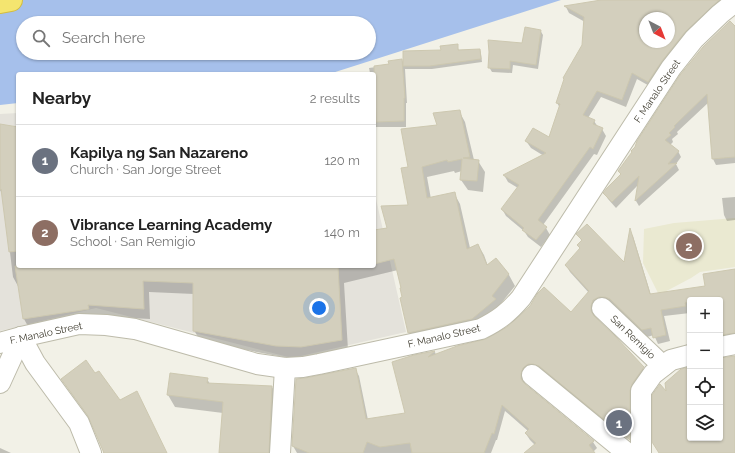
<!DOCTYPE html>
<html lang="en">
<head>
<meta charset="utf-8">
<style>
	body { margin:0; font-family:Raleway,sans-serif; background:#f2f2f2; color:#222 }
	.controls { position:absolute; right:12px; bottom:12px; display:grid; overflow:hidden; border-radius:4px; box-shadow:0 1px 3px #0004 }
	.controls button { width:36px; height:36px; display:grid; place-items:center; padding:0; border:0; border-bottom:1px solid #e0e0e0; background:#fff; color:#222; font:20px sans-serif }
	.compass { position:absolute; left:639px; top:12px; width:36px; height:36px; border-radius:50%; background:#fff; box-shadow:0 1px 3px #0004; rotate:138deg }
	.you { position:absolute; left:319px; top:308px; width:14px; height:14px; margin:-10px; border:3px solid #fff; border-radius:50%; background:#1a73e8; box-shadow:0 0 0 6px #1a73e833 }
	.badge { display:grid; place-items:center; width:26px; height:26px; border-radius:50%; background:#1a73e8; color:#fff; font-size:13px; font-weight:700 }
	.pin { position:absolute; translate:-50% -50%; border:2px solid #fff; box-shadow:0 1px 4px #0006 }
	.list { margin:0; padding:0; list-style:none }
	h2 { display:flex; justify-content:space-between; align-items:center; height:52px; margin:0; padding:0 16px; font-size:17px }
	h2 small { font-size:13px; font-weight:400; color:#767676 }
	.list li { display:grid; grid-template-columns:26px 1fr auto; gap:12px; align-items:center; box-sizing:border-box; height:72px; padding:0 16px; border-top:1px solid #e0e0e0 }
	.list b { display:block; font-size:15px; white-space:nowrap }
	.list p { margin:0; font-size:13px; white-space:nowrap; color:#767676 }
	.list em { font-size:13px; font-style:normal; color:#767676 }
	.icon { flex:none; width:22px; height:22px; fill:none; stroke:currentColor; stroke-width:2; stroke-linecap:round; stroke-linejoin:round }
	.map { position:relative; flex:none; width:735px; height:453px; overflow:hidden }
	.search { position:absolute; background:#fff; box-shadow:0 1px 3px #0004; left:16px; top:16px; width:360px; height:44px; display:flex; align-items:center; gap:10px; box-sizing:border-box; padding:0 14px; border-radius:22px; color:#767676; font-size:15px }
	.panel { position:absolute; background:#fff; box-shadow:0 1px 3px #0004; left:16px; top:72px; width:360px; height:196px; border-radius:4px }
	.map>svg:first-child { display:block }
</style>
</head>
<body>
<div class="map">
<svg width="735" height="453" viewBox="0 0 735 453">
	<rect width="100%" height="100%" fill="#f2f1e7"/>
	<polygon fill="#e4e2db" points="18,113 18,266 374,266 374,190 406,332 292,358 96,308 0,331 0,114"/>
	<polygon fill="#eae9d1" points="735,218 735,267 700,272 691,278 659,295 643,263 644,229 674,223"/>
	<path fill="#a6c0eb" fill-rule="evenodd" d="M0 0H561L329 74H18V103L0 105ZM23 23H369V53H23Z"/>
	<g fill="#0003" fill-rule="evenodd">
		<path d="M602 0H727L653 88 637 79 626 107 601 97 588 118 594 121 598 127 602 129 606 136 597 155 594 154 543 225 546 228 550 235 541 247 528 237 524 231 506 216 502 209 518 188 508 182 504 175 544 156 531 148 526 141 549 138 560 108 557 103 583 46 585 22 569 13 566 7ZM645 18H669V42H645Z"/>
		<polygon points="733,26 735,26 735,163 716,165 713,159 709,102 677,132 678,134 672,139 673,142 670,145 678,151 681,157 676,164 679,170 639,206 636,201 638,185 616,208 608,199 604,193 621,175 619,171"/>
		<polygon points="540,30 543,35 538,69 513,65 512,73 492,72 489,67 523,44"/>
		<polygon points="457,45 459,51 480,50 481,54 482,62 432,69 405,69 407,103 406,103 406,127 374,127 374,74 358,74 370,73 369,68 390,65 402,60 404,64 442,51"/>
		<polygon points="459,111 465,122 474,160 478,161 485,172 483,192 468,190 461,180 462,171 455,173 454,171 427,177 431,199 454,193 460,204 470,248 478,245 484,255 488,266 496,260 509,275 515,286 499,306 501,311 416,343 409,333 398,270 344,283 348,350 308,357 283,357 200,341 194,330 194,294 149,292 150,319 93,316 30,330 24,319 19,288 13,277 3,195 0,190 0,125 18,128 18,266 374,266 374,231 388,228 409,206 409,167 438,126"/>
		<polygon points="735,197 735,220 727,221 724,215 722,198"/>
		<polygon points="630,231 633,236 651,295 706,287 735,270 735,340 720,343 720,300 690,300 690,313 664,316 670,341 658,344 654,335 647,337 594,312 594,318 643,368 647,375 633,442 622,433 622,435 623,436 622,437 524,380 524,385 593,442 597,448 593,452 593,453 526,453 535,445 530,440 526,434 528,431 505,411 497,440 496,440 491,453 297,453 293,446 355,369 359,376 368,420 406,414 393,362 435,352 436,355 484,341 571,313 589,293 570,272 566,265 581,249 582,242 578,234 625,265"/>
		<polygon points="95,374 120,401 167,453 103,453 103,449 92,422 69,390 62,379"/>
		<polygon points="207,379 210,384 272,387 279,399 275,453 220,453 223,413 175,407 168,395"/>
		<polygon points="0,448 11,453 0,453"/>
	</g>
	<g fill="#d3cfbd" stroke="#cdc8b0" fill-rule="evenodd">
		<path d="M601 0H719L685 32 662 61 648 82 632 73 622 100 597 91 583 115 595 120 593 124 603 128 593 149 590 147 538 220 547 227 536 240 522 230 524 228 501 209 519 185 503 175 546 153 525 141 533 128 549 137 560 104 556 103 564 79 563 78 582 45 584 17 564 6ZM645 18H669V42H645Z"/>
		<polygon points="730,21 735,26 735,157 712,159 707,94 674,126 675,127 669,133 671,135 665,140 679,151 668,164 677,163 635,201 639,176 612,202 603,193 607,188 621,174 618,171 626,160 632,152 631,151 635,147 637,141 680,75 703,47"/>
		<polygon points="525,27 541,30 536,65 510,61 510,69 488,68 489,52 488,40 522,43"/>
		<polygon points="458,44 458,50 480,49 481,59 430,66 403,66 403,51 441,50 440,46"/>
		<polygon points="402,59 405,98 404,98 404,121 376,122 374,66 389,64 388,61"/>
		<polygon points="460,110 470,157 463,158 479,160 477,181 460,180 462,159 448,162 447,160 422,167 427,198 455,192 467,249 478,244 487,265 496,258 509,274 492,296 496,299 472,319 408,333 400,298 402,297 400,288 401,288 394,259 374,264 374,230 387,228 381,206 408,205 401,168 408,167 401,129 437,125 433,113"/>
		<polygon points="0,124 18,127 18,251 9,252 1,189 0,190"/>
		<polygon points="587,224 624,262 630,228 650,294 705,286 703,274 735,269 735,333 720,335 720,297 703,300 690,300 690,302 685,303 686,306 661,310 666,335 653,338 651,328 642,330 610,299 605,297 599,297 593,300 591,306 591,311 594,316 615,336 644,367 632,384 630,391 630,440 621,433 620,429 617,430 539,366 533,364 528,364 523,368 521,374 521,379 525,384 594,441 589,445 595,453 524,453 536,443 525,433 529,429 502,405 494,434 492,433 484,453 412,453 410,443 380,447 367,442 363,453 309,453 292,446 296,379 305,378 356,368 366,419 405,413 392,362 414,355 435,351 428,357 457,346 486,339 507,327 515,320 530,306 537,294 544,287 571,312 589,291 565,265 580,248 577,245 582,240 576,234"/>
		<polygon points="15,266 338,266 342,340 301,347 276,346 193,331 193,283 143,281 144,309 88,305 89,309 23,319"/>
		<polygon points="735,356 735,453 659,453 652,442 652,395 660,384 666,391 665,383 681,369 690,367 690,438 720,438 720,358"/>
		<polygon points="86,360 95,373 99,371 120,400 137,391 167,453 104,453 88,416 61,379"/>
		<polygon points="170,373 208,378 207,383 272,386 269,453 219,453 223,402 167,395"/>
	</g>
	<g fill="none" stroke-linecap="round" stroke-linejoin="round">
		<g stroke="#bdbbaa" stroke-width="22">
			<g id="minor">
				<polyline points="602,308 663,366"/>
				<polyline points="21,337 35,363 79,423 91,453"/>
				<path d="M0 343 21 337 79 324 106 325 135 329 257 364 285 368 303 367 319 364 481 329C499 320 508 313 521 298L671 68 694 39 720 14 735 2"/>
				<polyline points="720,347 735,344"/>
				<polyline points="532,375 627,453"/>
				<polyline points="0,383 21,337"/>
				<polyline points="280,453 285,368"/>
				<polyline points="641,453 641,391 653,374 671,360 690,355"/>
			</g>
		</g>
		<g stroke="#d3bd40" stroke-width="24">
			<polyline id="highway" points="0,2 11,0"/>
		</g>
		<use href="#minor" stroke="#fff" stroke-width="20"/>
		<use href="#highway" stroke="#f4e56f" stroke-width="22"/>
	</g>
	<g text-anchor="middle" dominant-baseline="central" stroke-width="3" stroke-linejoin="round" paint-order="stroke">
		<g font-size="10" fill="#454236" stroke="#fff">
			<text transform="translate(657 91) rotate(-56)">F. Manalo Street</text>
			<text transform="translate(46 333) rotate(-12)">F. Manalo Street</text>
			<text transform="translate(444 336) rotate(-13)">F. Manalo Street</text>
			<text transform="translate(633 337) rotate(44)">San Remigio</text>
		</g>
	</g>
</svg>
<div class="controls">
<button>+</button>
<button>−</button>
<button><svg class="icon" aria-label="locate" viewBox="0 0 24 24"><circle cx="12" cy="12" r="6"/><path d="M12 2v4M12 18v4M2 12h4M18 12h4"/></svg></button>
<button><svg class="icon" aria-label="layers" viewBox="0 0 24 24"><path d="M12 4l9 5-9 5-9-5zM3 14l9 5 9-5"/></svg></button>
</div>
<svg class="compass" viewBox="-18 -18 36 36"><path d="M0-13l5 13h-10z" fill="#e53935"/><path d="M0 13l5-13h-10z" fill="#767676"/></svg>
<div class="you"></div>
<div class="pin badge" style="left:619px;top:423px;background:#6b7280">1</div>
<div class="pin badge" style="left:689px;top:246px;background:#8d6e63">2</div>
<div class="search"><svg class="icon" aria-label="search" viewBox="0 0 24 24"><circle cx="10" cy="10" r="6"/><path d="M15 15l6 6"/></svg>Search here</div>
<section class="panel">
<h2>Nearby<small>2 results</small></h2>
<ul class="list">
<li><span class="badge" style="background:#6b7280">1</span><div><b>Kapilya ng San Nazareno</b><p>Church · San Jorge Street</p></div><em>120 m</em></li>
<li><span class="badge" style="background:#8d6e63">2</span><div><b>Vibrance Learning Academy</b><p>School · San Remigio</p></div><em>140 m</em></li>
</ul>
</section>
</div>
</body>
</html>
